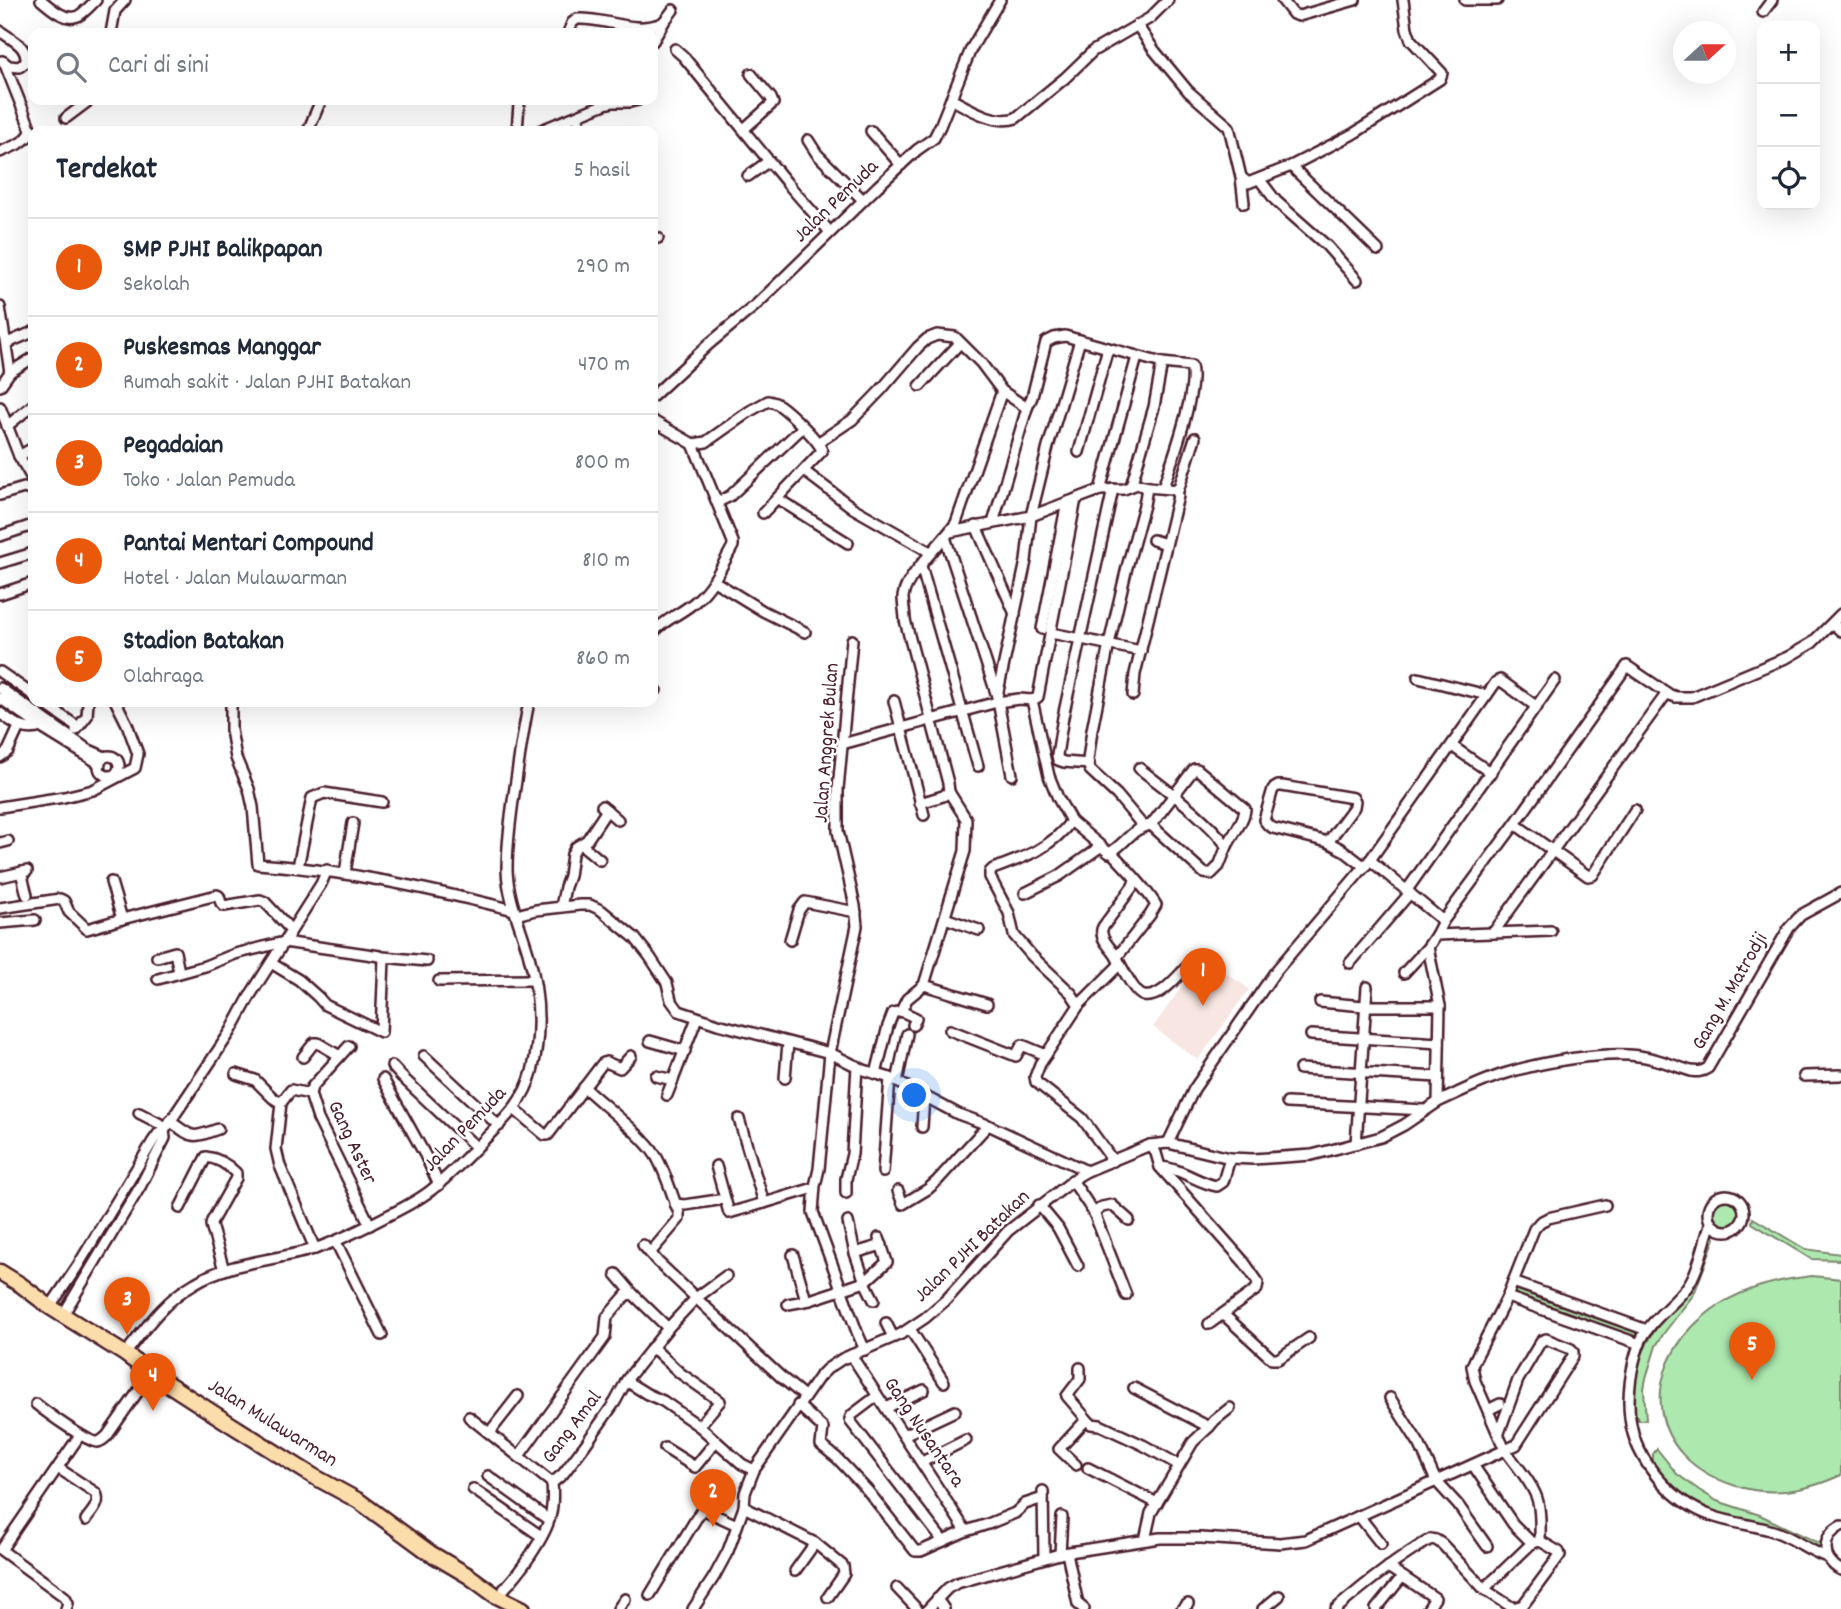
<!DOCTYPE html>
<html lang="id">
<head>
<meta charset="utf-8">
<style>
	body { margin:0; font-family:Dekko,sans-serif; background:#f2f2f3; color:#1f2937 }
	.controls { position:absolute; right:21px; top:21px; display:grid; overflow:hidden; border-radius:14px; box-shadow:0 7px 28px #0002 }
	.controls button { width:63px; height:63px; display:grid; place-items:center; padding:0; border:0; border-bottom:2px solid #e0e1e3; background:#fff; color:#1f2937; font:35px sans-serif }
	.compass { position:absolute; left:1673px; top:21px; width:63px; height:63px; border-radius:50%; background:#fff; box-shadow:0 7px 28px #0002; rotate:69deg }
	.you { position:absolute; left:915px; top:1096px; width:24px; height:24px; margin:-18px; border:5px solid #fff; border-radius:50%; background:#1a73e8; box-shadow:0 0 0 10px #1a73e833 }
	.badge { display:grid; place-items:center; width:46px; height:46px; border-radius:50%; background:#ea580c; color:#fff; font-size:23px; font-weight:700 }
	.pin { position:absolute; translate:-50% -58px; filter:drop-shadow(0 2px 4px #0008) }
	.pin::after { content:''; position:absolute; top:37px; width:24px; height:21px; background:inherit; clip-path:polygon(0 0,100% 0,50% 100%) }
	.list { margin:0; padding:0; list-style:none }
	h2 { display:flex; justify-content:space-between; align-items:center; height:91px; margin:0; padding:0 28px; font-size:30px }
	h2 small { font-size:23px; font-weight:400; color:#747a83 }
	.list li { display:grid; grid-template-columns:46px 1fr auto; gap:21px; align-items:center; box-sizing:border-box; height:98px; padding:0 28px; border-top:2px solid #e0e1e3 }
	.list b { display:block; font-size:26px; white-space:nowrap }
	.list p { margin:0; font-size:23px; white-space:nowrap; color:#747a83 }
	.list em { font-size:23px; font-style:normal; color:#747a83 }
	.icon { flex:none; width:38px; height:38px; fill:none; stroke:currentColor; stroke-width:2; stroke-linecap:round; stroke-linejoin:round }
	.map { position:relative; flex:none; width:1841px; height:1609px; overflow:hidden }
	.search { position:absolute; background:#fff; box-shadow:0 7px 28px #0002; left:28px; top:28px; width:630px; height:77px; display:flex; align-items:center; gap:18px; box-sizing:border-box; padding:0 24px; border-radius:14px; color:#747a83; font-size:26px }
	.panel { position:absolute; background:#fff; box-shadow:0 7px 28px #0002; left:28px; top:126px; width:630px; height:581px; border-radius:14px }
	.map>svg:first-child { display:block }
</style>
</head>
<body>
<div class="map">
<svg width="1841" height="1609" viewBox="0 0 1841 1609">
	<rect width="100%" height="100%" fill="#fff"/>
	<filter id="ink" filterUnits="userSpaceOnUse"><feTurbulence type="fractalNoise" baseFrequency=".0143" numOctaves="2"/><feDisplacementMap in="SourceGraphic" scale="14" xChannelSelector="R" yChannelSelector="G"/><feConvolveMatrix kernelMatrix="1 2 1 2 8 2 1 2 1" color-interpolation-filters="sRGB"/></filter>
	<g filter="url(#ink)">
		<polygon fill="#f7e6e1" points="1203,957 1249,989 1198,1060 1153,1027"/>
		<g fill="#ade9af" stroke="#7c846d" stroke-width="2">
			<circle cx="1726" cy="1213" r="16"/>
			<polygon points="1753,1218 1805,1249 1841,1254 1841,1260 1811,1259 1752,1223"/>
			<path d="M1711 1235 1715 1238 1694 1294 1664 1333 1656 1346 1646 1378 1644 1389 1646 1420H1639C1631 1411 1633 1400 1634 1389 1638 1354 1651 1332 1673 1306 1678 1300 1686 1297 1690 1291 1699 1278 1703 1250 1711 1235Z"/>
			<path d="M1812 1276 1841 1279V1475C1807 1491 1769 1497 1733 1485 1647 1457 1638 1372 1704 1316 1733 1291 1775 1280 1812 1276Z"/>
			<polygon points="1516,1290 1517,1290 1640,1334 1638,1338 1516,1294"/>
			<polygon points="1657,1449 1677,1474 1699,1490 1717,1501 1760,1515 1821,1544 1820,1550 1714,1512 1690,1499 1672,1486 1653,1462 1653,1454"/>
		</g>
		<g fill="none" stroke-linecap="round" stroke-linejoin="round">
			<g stroke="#4a1f2b" stroke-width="14">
				<g id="minor">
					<path d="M41 0C50 7 65 22 78 16 84 13 91 5 96 0"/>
					<polyline points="1282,0 1293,14 1299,16 1355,0"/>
					<polyline points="1465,0 1497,0"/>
					<polyline points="1763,12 1772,0"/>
					<polyline points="1137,25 1154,50 1188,91 1229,127 1241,177 1248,183 1291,166 1353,134 1440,79 1442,73 1411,40 1407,29 1403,0"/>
					<path d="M0 31C12 40 28 46 26 62L19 67 9 66 2 61"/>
					<polyline points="111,33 115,11 125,0"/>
					<path d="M568 33 572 23 577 19C605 17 634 35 662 23 666 20 670 14 673 10"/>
					<polyline points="653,41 664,22"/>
					<polyline points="675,49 683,56 787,183 830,232"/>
					<path d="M951 99C970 109 995 125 1016 118L1065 78 1093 51 1150 18 1168 0"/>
					<polyline points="613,102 630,102 638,100"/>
					<polyline points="577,116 582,131"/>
					<polyline points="66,118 90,100"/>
					<polyline points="744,129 773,103 771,98 751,74"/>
					<polyline points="308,131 321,100"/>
					<polyline points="517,131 519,104 521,100"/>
					<polyline points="539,131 605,104 613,102 616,100"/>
					<polyline points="871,131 901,165"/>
					<polyline points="808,140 817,154 863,200"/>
					<path d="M0 152C11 147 29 142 31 130L4 62"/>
					<polyline points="1291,166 1378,250"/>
					<polyline points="748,176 769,161"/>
					<polyline points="1241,177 1244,203"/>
					<polyline points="1260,180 1276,201 1327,246 1357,280"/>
					<polyline points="653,239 658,238"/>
					<polyline points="0,307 10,372"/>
					<polyline points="7,343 33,332"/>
					<polyline points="0,386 10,372 33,358"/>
					<polyline points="920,386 960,343"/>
					<polyline points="653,396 709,344 757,304 878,186 917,150 934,138 940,126 971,49 1000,0"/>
					<polyline points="0,407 19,456 33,480"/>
					<path d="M653 421 693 444 733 542V546C722 566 713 586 696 601 683 613 663 620 653 633"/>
					<polyline points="7,426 33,405"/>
					<polyline points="819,442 852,420 881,390 918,347 927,339 937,335 955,337 981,363 1002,391"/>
					<path d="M693 444 706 442 750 411 768 401C773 402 775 402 779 405 789 412 819 440 822 451L763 513"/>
					<polyline points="1079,452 1108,348"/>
					<polyline points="19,456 33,448"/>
					<polyline points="804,471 853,508 930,552"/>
					<polyline points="1131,486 1154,407 1162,363"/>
					<polyline points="1100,490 1137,357"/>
					<polyline points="1177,494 1195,438"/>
					<polyline points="0,495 24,488 33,491"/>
					<polyline points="778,499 848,543"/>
					<polyline points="718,502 730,496 803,427"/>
					<polyline points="993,523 1027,408"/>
					<polyline points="976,526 1015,614"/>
					<path d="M950 532 1031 516 1100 490 1124 489 1137 484C1149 489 1162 487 1175 490L1178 496 1135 674 1133 695"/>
					<polyline points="0,536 33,525"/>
					<polyline points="945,537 997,696 1012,775"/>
					<polyline points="1153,540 1166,544"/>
					<polyline points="0,563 33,553"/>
					<polyline points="921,566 978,766"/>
					<polyline points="714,581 763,611 805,632"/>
					<polyline points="0,594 33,583"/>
					<polyline points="1833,624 1841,631"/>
					<polyline points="1042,629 1067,502"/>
					<polyline points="1051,633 1141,651"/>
					<polyline points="852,640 838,789 838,831 855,906 857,926 830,1053 819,1169 815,1186 813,1212 857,1332 865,1350"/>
					<polyline points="0,672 33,695"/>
					<polyline points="653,686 656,690"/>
					<polyline points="0,688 87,749 105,757"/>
					<polyline points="1487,695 1496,682 1500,680 1537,707"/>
					<polyline points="997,696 1026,561 1031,516 1048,447 1080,340"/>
					<polyline points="0,698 45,730 100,764"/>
					<path d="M1032 700 1049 776 1058 798 1071 821 1109 853C1124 846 1132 827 1151 825"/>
					<polyline points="1032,700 1035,699 1038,697 1076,499"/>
					<polyline points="894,701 924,815"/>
					<polyline points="42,702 78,727"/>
					<path d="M231 702V730L236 758 249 789 253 807 258 864C345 870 430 889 514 910"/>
					<path d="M0 713C14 723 24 733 41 727"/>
					<polyline points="76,730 87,716 88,702"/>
					<polyline points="842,744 997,702 1019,699 1032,700"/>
					<polyline points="1452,746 1491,773"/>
					<circle cx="109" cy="766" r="10"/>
					<polyline points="0,757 8,751 19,727"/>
					<polyline points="1089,764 1064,762 1058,760 1057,755 1063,717 1113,489"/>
					<path d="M1139 768C1169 792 1203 815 1227 846L1219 866 1211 874 1204 873 1151 825"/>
					<path d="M949 792 948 783 905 620C905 613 903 605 903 597 905 576 944 541 956 523L1002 391 1027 408 1032 397 1046 342 1054 338 1065 336 1162 363 1191 366C1198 389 1172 462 1163 487"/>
					<polyline points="920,803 943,796 949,792"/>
					<polyline points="602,806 618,820"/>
					<polyline points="0,807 64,797 93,790 135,768 138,754 127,724 116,702"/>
					<path d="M1071 821C1052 848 1023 858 993 869L990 872V877L1009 913 1014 935 1032 956 1071 993 1079 1005 1040 1064 1035 1077 1036 1082 1082 1118 1113 1161"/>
					<polyline points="1515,824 1588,876 1593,875 1596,870 1635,810"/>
					<path d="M1151 825 1194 769H1197L1245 809C1245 819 1232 836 1227 846"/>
					<polyline points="1143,826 1117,795 1090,770 1088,760 1092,730 1109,644 1127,567 1144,505 1147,488"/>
					<polyline points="1328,842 1354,807 1355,801 1353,798 1282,786 1278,786 1273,789 1264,820 1268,825 1273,828 1328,842 1343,850 1365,867"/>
					<polyline points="0,843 8,841"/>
					<polyline points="582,845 600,860"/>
					<path d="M1112 853C1126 868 1145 887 1156 905L1150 915 1117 957"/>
					<polyline points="1370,860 1443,921"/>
					<polyline points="298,867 312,798 324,793 382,802"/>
					<polyline points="21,872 27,895"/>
					<polyline points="345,873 353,823"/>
					<polyline points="0,877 27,871"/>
					<path d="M1135 880 1133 886 1103 927C1102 929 1101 931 1102 933 1102 941 1112 949 1116 956 1121 965 1134 994 1144 996 1161 999 1178 975 1189 965"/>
					<polyline points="111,882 122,919 217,895 219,896 221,903 224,906 260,900 265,902 291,930"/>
					<polyline points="1407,890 1555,680"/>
					<polyline points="1025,893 1059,876 1100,847"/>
					<polyline points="561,907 565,887 569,876 572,854 576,847 587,840 607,810"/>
					<polyline points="0,908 60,899 64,901 69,912 87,929 122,919"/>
					<polyline points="516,915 536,910 580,905 590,905 601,910 635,938 650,957 667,983 671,1000 679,1011 718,1024 830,1053 864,1070 890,1078 958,1114 988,1125 1087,1171"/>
					<polyline points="945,918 979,930"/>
					<polyline points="0,923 35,920"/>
					<polyline points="1493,933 1667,693"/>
					<polyline points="1436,935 1443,921 1515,824 1627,666 1670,695 1676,697 1692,697 1788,657 1812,643 1841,614"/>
					<polyline points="790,940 799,910 805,902 856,912"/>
					<polyline points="157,957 175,952 179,972"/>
					<polyline points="383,957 427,961"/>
					<polyline points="1350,963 1410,893"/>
					<polyline points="1404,973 1428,947"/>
					<polyline points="158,979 205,966 235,954 284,942 380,956 384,959 381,1032 325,1005 318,997 299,980 271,963"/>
					<polyline points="439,981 534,980"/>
					<polyline points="924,985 987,1004"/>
					<polyline points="1320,1002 1364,1006 1440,1006"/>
					<polyline points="1079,1005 1117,967 1119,964"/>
					<polyline points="901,1011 916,1018 913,1025"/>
					<polyline points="950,1030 1016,1056 1022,1045 1046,1055"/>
					<polyline points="1311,1035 1439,1043"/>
					<polyline points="650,1041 685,1051"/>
					<polyline points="349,1046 312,1087 310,1094 318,1119 370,1225"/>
					<polyline points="424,1056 499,1126"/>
					<polyline points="303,1057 314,1043 318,1043 340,1056"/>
					<polyline points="392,1066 402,1077 476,1147"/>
					<polyline points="1300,1069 1438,1077"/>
					<polyline points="236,1074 255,1080 273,1098 281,1103"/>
					<polyline points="876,1074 888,1026 893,1013 901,1011 907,999 924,985 965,851 966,819 949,792"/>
					<polyline points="656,1076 673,1080 697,1018"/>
					<polyline points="1804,1076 1841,1075"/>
					<polyline points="785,1078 788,1043"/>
					<polyline points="383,1079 425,1155 439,1185"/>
					<polyline points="897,1082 907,1034"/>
					<path d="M584 1087C604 1106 642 1134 656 1156 666 1173 672 1195 679 1213V1219L650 1253"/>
					<polyline points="310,1094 291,1090 281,1103 276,1149 280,1166 315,1249"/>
					<polyline points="667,1095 673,1080"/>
					<path d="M1438 1102C1460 1092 1483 1080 1507 1073 1542 1062 1603 1051 1639 1056 1657 1058 1674 1066 1691 1071 1698 1072 1702 1072 1708 1068L1789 928 1801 915 1841 893"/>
					<polyline points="1287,1103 1425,1110"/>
					<polyline points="514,1109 545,1135 548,1135 602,1064 606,1062 620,1068 631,1056"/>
					<polyline points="139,1113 166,1127"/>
					<polyline points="739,1119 764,1203 814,1188"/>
					<path d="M170 1121C193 1138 191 1139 218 1129"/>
					<polyline points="922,1127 924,1096"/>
					<polyline points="1168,1143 1194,1089 1275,972 1370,860 1487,695 1418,678"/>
					<polyline points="1356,1144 1367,987"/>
					<polyline points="1150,1145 1156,1153 1160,1167 1244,1262 1258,1282 1257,1289 1209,1324"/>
					<polyline points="716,1166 729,1213 764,1203"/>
					<path d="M1160 1167C1182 1168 1197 1183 1217 1186L1223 1182 1230 1158"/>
					<polyline points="883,1172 890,1078"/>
					<polyline points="1072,1180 1094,1213 1126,1295"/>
					<polyline points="898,1191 903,1204 928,1189 937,1181 988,1125"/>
					<polyline points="846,1193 846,1179 852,1154 857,1066"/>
					<circle cx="1726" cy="1213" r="18"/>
					<polyline points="675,1204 685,1205 718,1200"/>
					<polyline points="1039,1205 1058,1228 1078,1266"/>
					<path d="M180 1208 206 1157C217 1158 228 1165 236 1173V1178L212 1221 211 1225 224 1270"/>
					<polyline points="1094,1213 1102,1207 1112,1205 1129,1220"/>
					<polyline points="848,1222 855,1253"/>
					<path d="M1711 1222C1704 1242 1699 1271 1687 1287 1672 1307 1648 1321 1639 1345 1631 1367 1627 1395 1630 1418 1635 1461 1672 1502 1712 1516 1734 1524 1758 1525 1779 1533 1796 1540 1810 1551 1827 1557"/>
					<polyline points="336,1242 382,1335"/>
					<polyline points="643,1245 658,1262 696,1298 781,1377 804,1396"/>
					<polyline points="793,1255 806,1300"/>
					<polyline points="616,1274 633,1294"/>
					<polyline points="1513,1282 1647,1330"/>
					<polyline points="1507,1297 1640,1344"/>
					<polyline points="874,1300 865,1282 887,1262 879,1238"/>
					<polyline points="788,1304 810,1300 865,1282 855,1253 882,1245"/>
					<polyline points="50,1307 77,1267 153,1141 158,1134 164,1131 231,1031 251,994 321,884 327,870"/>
					<polyline points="1223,1314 1272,1359 1278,1359 1309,1338"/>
					<polyline points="63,1315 140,1187 165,1138 164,1131"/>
					<polyline points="886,1323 893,1337"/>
					<polyline points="910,1329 944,1382"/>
					<polyline points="652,1347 680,1373 720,1401 699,1426"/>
					<path d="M125 1354C146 1327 165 1300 195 1283 231 1261 277 1261 317 1248 342 1240 365 1227 389 1215 403 1208 417 1201 430 1191 447 1178 461 1163 476 1148 499 1124 523 1106 532 1072 542 1032 539 991 528 952 520 925 508 898 507 870 507 847 510 823 513 801 518 768 522 735 529 702"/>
					<polyline points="851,1355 966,1531"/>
					<polyline points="1080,1368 1080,1379 1067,1396 1091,1424 1100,1425 1143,1445 1179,1465"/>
					<polyline points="626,1381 647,1394 663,1401 699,1426 742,1464 754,1470"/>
					<polyline points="1134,1388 1209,1427 1193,1442 1151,1513 1145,1540"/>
					<polyline points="877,1396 852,1415 850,1419 851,1422 943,1541"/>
					<polyline points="1390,1398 1420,1445 1436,1481 1458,1505 1487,1546"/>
					<path d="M36 1404C46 1412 88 1443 98 1442 102 1441 105 1438 107 1436L151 1373"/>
					<polyline points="798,1405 823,1428 821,1445 837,1458 868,1491 915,1551 921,1551 966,1531 988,1524 1015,1513 1025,1504 1043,1498"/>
					<polyline points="886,1408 924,1390"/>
					<polyline points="1488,1410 1500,1404"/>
					<polyline points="469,1417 552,1483"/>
					<polyline points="1209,1427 1215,1420 1230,1408"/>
					<path d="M1499 1433 1518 1380 1541 1341 1546 1339 1571 1349 1573 1352V1356L1516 1445 1505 1450C1515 1464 1534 1485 1538 1502 1541 1515 1540 1528 1540 1541"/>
					<polyline points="491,1434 493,1428 518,1396"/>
					<polyline points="904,1435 955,1411"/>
					<polyline points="665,1448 695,1467 716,1441"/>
					<polyline points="519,1456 605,1337 607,1317 626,1295 633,1294 668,1328"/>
					<polyline points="922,1462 966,1440"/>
					<polyline points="1076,1465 1059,1449 1086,1420"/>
					<path d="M58 1468 96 1493C101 1504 92 1511 86 1520"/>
					<polyline points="1088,1468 1157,1503"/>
					<polyline points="488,1476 549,1520"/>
					<polyline points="552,1483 563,1474 585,1445 615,1402 628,1378 668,1328 696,1298 726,1276"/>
					<polyline points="473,1489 541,1536"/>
					<polyline points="1043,1491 1044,1558"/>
					<polyline points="744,1507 815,1543 843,1566 844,1574 828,1597"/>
					<polyline points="1359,1516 1381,1544"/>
					<path d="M1841 1526C1821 1536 1821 1560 1841 1570"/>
					<polyline points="1067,1553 1078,1604 1084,1609"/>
					<polyline points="1060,1554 1062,1517"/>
					<polyline points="1388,1567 1435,1598 1428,1609"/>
					<polyline points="795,1571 815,1543"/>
					<polyline points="897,1588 917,1609"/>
					<path d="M504 1589C519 1573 545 1538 550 1517 553 1506 553 1495 552 1483"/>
					<polyline points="1484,1589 1532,1543"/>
					<polyline points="650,1595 702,1509 737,1525"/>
					<polyline points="937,1599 944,1609"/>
					<polyline points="66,1609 68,1603 65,1597 1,1550 80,1435"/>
					<polyline points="618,1609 625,1599"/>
					<polyline points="693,1609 714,1577 728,1551 744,1507 745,1493 754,1470 819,1377 827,1369 842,1359 901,1334 925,1318 947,1299 1008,1231 1080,1175 1087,1171 1150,1145 1168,1143 1230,1158 1253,1159 1312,1155 1381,1137 1404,1125 1438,1102 1440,1006 1428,947 1436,935 1551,931"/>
					<polyline points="928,1609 948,1588 957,1583 1063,1553 1160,1538 1201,1538 1280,1543 1306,1540 1505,1450 1475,1381 1472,1366 1475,1359 1507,1297 1534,1229 1540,1222 1548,1218 1605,1205"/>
					<polyline points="1182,1609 1188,1604"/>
					<polyline points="1263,1609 1279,1596"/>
					<path d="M1336 1609C1366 1583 1397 1559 1431 1539L1436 1540 1442 1544 1484 1589 1513 1608 1523 1605 1560 1555 1559 1552 1540 1541 1532 1543 1513 1524 1473 1465"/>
					<polyline points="1376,1609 1402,1577"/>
				</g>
			</g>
			<g stroke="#4a1f2b" stroke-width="19">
				<polyline id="highway" points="0,1272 21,1285 50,1307 125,1354 151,1373 227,1422 313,1476 359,1501 430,1553 469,1576 495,1595 523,1609"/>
			</g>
			<use href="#minor" stroke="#fff" stroke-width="9"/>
			<use href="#highway" stroke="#fbddab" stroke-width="14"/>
		</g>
	</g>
	<g text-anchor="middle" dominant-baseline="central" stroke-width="5" stroke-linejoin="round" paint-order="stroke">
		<g font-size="21" fill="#4a1f2b" stroke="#fff">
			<text transform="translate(837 202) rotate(-44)">Jalan Pemuda</text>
			<text transform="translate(828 743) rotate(-86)">Jalan Anggrek Bulan</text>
			<text transform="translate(1731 992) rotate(-60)">Gang M. Matrodji</text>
			<text transform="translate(466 1130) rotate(-46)">Jalan Pemuda</text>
			<text transform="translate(351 1143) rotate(65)">Gang Aster</text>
			<text transform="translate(973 1247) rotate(-44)">Jalan PJHI Batakan</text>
			<text transform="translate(272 1424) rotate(32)">Jalan Mulawarman</text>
			<text transform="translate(573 1428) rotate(-53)">Gang Amal</text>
			<text transform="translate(923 1433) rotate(56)">Gang Nusantara</text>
		</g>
	</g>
</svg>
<div class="controls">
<button>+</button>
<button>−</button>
<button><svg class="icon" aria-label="locate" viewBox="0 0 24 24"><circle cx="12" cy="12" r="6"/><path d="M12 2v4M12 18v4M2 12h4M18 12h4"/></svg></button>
</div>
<svg class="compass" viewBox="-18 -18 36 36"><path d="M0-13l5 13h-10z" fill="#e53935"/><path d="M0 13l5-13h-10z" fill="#747a83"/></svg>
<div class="you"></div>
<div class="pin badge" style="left:1203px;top:1006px">1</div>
<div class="pin badge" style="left:713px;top:1527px">2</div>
<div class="pin badge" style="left:127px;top:1335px">3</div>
<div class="pin badge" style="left:153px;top:1411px">4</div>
<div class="pin badge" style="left:1752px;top:1380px">5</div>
<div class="search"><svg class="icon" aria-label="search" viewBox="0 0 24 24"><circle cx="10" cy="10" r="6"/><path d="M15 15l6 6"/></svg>Cari di sini</div>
<section class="panel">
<h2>Terdekat<small>5 hasil</small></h2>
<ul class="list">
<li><span class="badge">1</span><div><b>SMP PJHI Balikpapan</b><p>Sekolah</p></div><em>290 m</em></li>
<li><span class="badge">2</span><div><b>Puskesmas Manggar</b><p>Rumah sakit · Jalan PJHI Batakan</p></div><em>470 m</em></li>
<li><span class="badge">3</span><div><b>Pegadaian</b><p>Toko · Jalan Pemuda</p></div><em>800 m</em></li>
<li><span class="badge">4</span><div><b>Pantai Mentari Compound</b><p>Hotel · Jalan Mulawarman</p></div><em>810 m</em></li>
<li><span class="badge">5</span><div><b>Stadion Batakan</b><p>Olahraga</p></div><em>860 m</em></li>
</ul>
</section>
</div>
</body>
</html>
